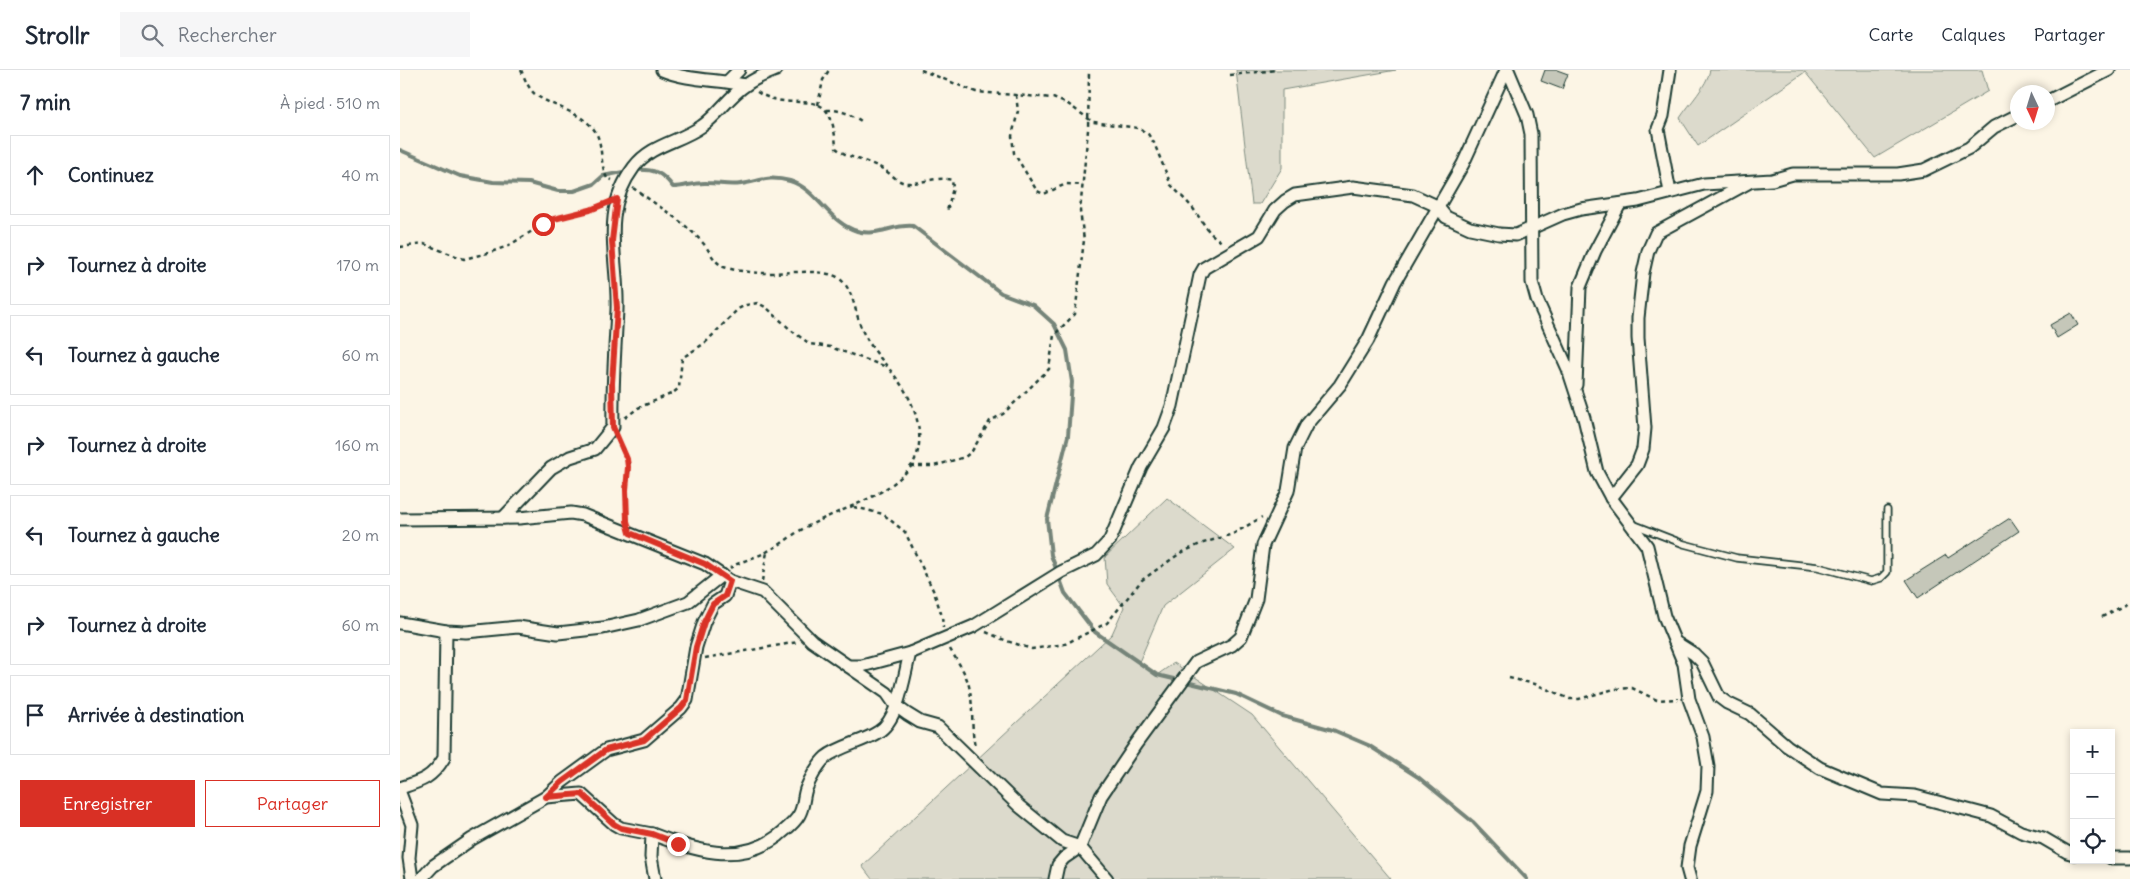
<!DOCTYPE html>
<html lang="fr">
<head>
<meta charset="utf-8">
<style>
	body { margin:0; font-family:Delius,sans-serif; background:#f6f6f7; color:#1f2937 }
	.controls { position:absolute; right:15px; bottom:15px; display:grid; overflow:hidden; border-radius:0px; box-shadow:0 2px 8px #0003 }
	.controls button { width:45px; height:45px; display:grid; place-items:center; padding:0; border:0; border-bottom:1px solid #e0e1e3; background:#fff; color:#1f2937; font:25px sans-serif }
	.compass { position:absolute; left:1610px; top:15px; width:45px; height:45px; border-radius:50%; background:#fff; box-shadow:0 2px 8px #0003; rotate:176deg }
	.stop { position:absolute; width:15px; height:15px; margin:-11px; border:4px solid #d93025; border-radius:50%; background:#fff }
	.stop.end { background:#d93025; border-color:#fff; box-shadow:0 1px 5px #0008 }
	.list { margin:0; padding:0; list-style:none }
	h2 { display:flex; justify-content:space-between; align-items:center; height:65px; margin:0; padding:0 20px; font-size:21px }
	h2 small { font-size:16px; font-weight:400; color:#747a83 }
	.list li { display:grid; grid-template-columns:32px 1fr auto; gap:15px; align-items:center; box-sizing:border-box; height:80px; margin:0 10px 10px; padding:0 10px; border:1px solid #e0e1e3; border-radius:0px }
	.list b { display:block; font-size:19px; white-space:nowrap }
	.list em { font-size:16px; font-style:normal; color:#747a83 }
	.actions { display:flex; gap:10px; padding:15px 20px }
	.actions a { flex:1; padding:11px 0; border:1px solid #d93025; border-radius:0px; text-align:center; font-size:18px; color:#d93025 }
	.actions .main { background:#d93025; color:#fff }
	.icon { flex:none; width:28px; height:28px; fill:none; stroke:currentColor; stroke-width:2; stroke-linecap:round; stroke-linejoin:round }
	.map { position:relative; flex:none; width:1730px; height:809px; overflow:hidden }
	header { display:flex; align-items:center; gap:30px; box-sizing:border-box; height:70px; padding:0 25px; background:#fff; border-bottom:1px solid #e0e1e3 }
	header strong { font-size:24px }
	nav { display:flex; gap:28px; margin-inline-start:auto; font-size:18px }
	.search { width:350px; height:45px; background:#f6f6f7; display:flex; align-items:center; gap:12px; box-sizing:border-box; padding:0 18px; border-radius:0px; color:#747a83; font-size:19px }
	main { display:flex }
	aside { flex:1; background:#fff }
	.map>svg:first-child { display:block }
</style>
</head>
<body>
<header>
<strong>Strollr</strong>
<div class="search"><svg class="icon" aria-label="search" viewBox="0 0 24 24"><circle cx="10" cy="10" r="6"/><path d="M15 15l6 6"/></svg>Rechercher</div>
<nav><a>Carte</a><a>Calques</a><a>Partager</a></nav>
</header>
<main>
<aside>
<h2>7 min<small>À pied · 510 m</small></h2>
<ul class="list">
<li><svg class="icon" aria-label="ahead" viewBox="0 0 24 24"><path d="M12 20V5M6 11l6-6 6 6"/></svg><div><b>Continuez</b></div><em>40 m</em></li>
<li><svg class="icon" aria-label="right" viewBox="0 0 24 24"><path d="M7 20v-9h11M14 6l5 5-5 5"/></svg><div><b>Tournez à droite</b></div><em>170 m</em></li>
<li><svg class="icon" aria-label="left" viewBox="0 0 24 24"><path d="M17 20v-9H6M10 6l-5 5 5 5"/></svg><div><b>Tournez à gauche</b></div><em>60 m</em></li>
<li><svg class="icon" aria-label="right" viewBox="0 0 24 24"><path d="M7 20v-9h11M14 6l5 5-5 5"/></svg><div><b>Tournez à droite</b></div><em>160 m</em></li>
<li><svg class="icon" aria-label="left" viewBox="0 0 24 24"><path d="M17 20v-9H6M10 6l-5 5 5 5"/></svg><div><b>Tournez à gauche</b></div><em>20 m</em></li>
<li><svg class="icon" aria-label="right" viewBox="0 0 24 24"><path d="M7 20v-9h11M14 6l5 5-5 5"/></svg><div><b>Tournez à droite</b></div><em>60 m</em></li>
<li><svg class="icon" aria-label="arrive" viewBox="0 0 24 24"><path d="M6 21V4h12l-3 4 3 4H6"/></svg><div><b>Arrivée à destination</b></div></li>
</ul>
<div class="actions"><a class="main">Enregistrer</a><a>Partager</a></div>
</aside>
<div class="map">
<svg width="1730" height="809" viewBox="0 0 1730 809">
	<rect width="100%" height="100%" fill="#fcf5e5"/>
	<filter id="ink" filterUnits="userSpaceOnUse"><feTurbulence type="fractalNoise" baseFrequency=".02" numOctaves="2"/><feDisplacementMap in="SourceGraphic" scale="10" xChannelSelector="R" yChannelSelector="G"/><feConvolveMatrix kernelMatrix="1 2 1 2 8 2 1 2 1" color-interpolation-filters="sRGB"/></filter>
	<g filter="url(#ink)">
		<g fill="#dcdacc" stroke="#7e8c80">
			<polygon points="836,0 996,0 882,20 882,98 860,134 852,134"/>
			<path d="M1310 0H1582L1588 21 1475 88 1405 2 1298 76 1280 48C1289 34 1307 16 1310 0Z"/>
			<polygon points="767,428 835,479 763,536 739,592 757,605 774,593 852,645 991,809 472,809 462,796 712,564 724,537 707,514 705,487"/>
		</g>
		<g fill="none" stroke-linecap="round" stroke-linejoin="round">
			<g stroke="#758479" stroke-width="4">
				<polyline points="0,80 60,106 93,112 129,113 158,121 174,121 194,114 203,106 228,101"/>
				<path d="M235 100C254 99 262 102 273 117 284 117 295 112 307 113 319 113 329 116 341 114 361 111 368 105 390 111 417 119 429 153 457 161 476 167 494 154 513 156L601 223 633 235 654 254 667 280 672 312 668 366 647 449 651 485 665 523 695 562 757 605 836 624 882 646 933 660 968 675 1018 707 1073 752 1127 809"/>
			</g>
		</g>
		<g fill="#c5c7b9" stroke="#1f3d34">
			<polygon points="1145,0 1157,0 1168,4 1162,19 1141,11"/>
			<polygon points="1671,243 1678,255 1657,268 1650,255"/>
			<polygon points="1610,448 1619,461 1518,528 1506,510 1546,485 1548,488"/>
		</g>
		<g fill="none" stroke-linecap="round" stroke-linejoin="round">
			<g stroke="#1f3d34" stroke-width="9">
				<polyline id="lane" points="1235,455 1284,474 1337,488 1418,497 1471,511 1481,508 1487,502 1487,440"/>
			</g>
			<g stroke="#1f3d34" stroke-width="15">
				<g id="street">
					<path d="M262 0C288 11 317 9 345 15"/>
					<polyline points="1108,0 1127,45 1131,64 1132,212 1137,230 1168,299 1184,348 1197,402 1211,428 1247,476 1264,546 1284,594 1289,629 1303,667 1308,696 1307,721 1290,776 1287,798 1290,809"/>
					<polyline points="1270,0 1263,46 1258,59 1270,122"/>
					<polyline points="328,11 339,0"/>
					<polyline points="1648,31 1709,0"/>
					<polyline points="1176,315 1180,217 1195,181 1220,134"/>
					<polyline points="1211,428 1237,395 1243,379 1245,358 1238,268 1238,248 1243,203 1248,181 1256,163 1348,113"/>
					<path d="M103 448 151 398 170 387 195 379 213 357C212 318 215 279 217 240 219 188 199 144 234 97 251 74 280 72 302 56 318 45 329 26 346 15 355 8 366 4 376 0"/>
					<polyline points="0,449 119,448 171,443 183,445 305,494 330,511 363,522 412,571 448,596 462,596 510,583 574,556 661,502 696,485 710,470 741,397 764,358 772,336 800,205 804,198 859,166 875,140 885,131 895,125 953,117 1013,125 1037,136 1046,147 1070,158 1099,164 1116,165 1163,144 1181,139 1238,131 1304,114 1372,110 1393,104 1498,104 1524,100 1569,78 1594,57 1618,45"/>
					<polyline points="0,553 46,561 66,562 118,557 158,563 203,558 239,550 288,532 322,505"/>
					<polyline points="1275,572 1294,584 1302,592 1319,627 1327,633 1350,644 1387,676 1420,698 1482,724 1515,726 1591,746 1621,762 1643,768 1667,782 1674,784"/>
					<polyline points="448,596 487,623 496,636 507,644 520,652 538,657 619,736 662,771 680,777 707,809"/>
					<path d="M0 718C22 711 32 708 44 688L46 561"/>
					<polyline points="0,723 12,755 9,788 12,809"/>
					<polyline points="146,727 162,712 206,680 244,670 281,638 287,630 296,577 304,552 313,534 325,526 330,511"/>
					<path d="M252 764C294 780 338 796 378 766 386 759 394 754 399 745 404 737 403 727 406 719 410 709 418 694 426 687 440 676 463 672 478 662 499 650 504 605 510 583"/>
					<polyline points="1711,788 1730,788"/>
					<polyline points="21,809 33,796 72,769 146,727 181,724 214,754 221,758 252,764 251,787 255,809"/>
					<polyline points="655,809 658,795 664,788 680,777 701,726 736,674 796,592 832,575 841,567 856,529 863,475 888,421 895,378 907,354 940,315 968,270 995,212 1063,94 1106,0"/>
				</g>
			</g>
			<g stroke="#1f3d34" stroke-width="2.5" stroke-dasharray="4 4" stroke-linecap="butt">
				<path d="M121 0C124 7 127 15 132 21 142 34 176 39 192 57 205 72 198 91 207 108L212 110"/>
				<polyline points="521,0 576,22 653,28 668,34 693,52 738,58 748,64 754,73 771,115 792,137 810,163 823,173"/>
				<polyline points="830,5 877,0"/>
				<path d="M357 22C398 47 432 7 436 78 450 90 470 90 486 101 495 107 498 113 509 113 524 113 537 106 552 110L553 118 547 141"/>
				<polyline points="616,25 618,41 612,66 614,83 637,121 644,124 666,114 683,115"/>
				<polyline points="418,35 423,10 429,0"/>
				<path d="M427 40C440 39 453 45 464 53"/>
				<path d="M233 118C254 133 286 153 302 172 310 180 313 192 324 197 336 201 349 202 361 203 380 204 426 197 440 209 455 221 455 247 464 264 474 283 490 298 502 316 517 338 529 377 508 400 483 428 443 438 410 455 395 462 383 474 368 481 356 488 342 490 330 498"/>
				<polyline points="0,177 24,174 64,189 88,183 108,176 150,150 190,140 204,135"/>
				<polyline points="225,348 238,338 273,323 279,318 282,288 305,273 338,239 346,235 358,233 367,238 392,261 410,274 430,277 487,297"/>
				<polyline points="218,370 227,389 229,397 226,420 227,449"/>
				<polyline points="511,396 534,396 565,387 572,381 590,351 603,344 649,299 654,265 675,244 684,170 680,141 688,60 689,0"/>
				<polyline points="454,437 483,444 505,462 534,522 542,546 543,558"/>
				<polyline points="362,511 367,482"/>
				<polyline points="1702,547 1730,532"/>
				<polyline points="586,562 607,571 632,579 665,574 707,553 742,510 779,484 800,474 833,464 862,447"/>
				<path d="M550 579C555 588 562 597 566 607 575 628 570 654 575 676"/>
				<polyline points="305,588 398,572"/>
				<polyline points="1109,608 1135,614 1170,629 1179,629 1214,619 1232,618 1257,630 1278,629"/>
			</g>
			<use href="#lane" stroke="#fcf5e5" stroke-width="5.5"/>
			<use href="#street" stroke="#fcf5e5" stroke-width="11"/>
		</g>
	</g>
	<g fill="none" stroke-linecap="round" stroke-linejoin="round" filter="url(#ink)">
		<polyline stroke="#d93025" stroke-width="6" points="143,154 150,150 190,140 217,129 212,171 217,238 212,313 213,357 227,389 228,397 226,420 227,451 230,463 305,494 330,511 325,526 313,534 304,552 296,577 287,630 281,638 244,670 206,680 162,712 146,727 182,724 214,754 221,758 252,764 278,774"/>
	</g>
</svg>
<div class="controls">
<button>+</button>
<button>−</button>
<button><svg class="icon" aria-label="locate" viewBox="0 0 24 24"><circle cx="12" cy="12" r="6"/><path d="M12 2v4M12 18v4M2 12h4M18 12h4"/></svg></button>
</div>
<svg class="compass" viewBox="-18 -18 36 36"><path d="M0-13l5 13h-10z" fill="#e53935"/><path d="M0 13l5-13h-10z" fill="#747a83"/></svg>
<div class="stop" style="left:143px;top:154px"></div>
<div class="stop end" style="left:278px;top:774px"></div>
</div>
</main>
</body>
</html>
